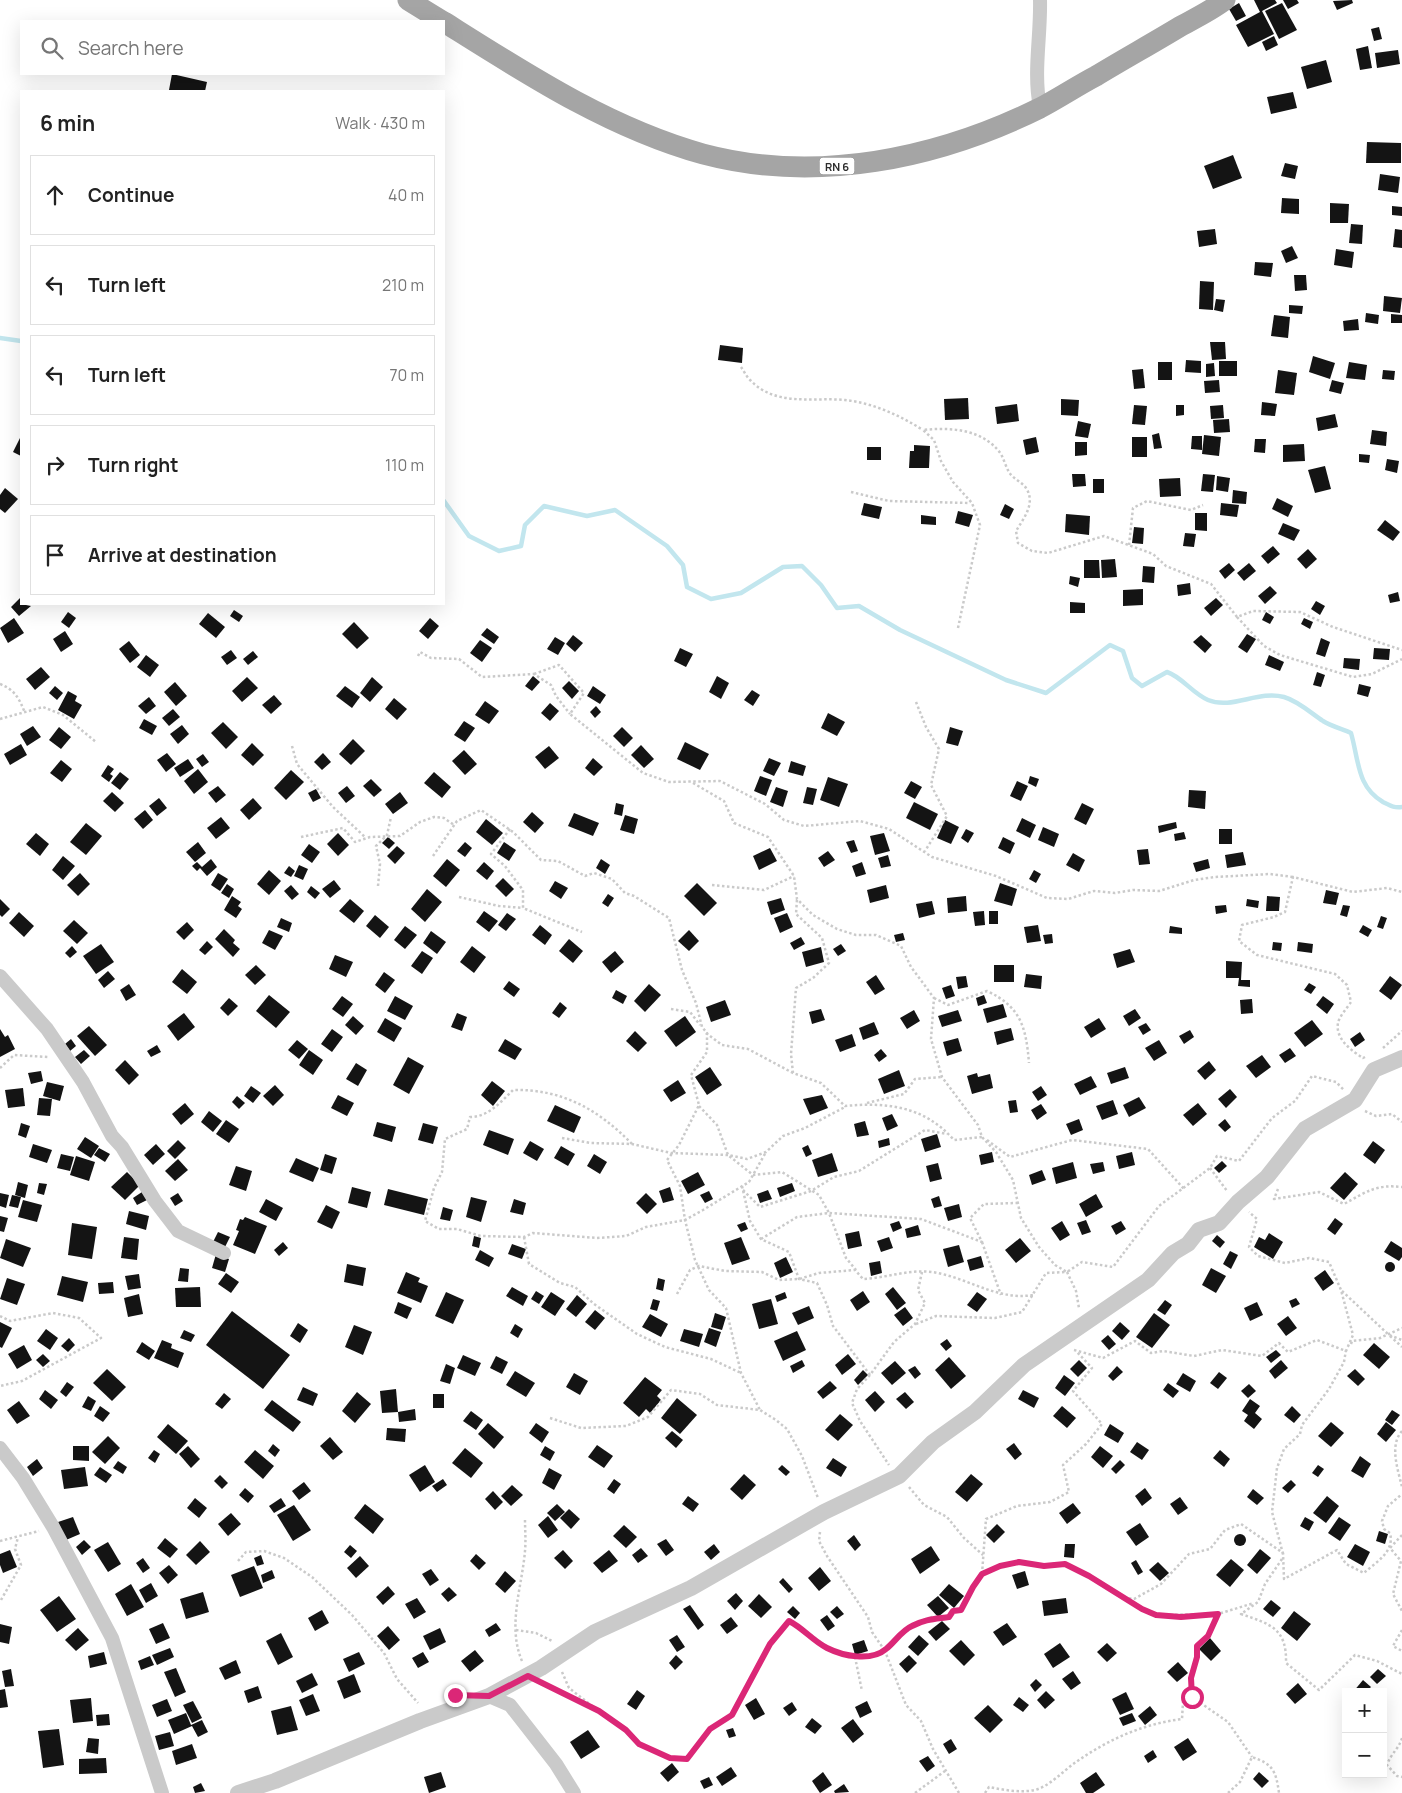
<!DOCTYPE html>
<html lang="en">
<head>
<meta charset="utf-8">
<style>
	body { margin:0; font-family:Manrope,sans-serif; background:#f6f6f6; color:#222 }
	.controls { position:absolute; right:15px; bottom:15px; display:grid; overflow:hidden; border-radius:0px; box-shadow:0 5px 20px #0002 }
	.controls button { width:45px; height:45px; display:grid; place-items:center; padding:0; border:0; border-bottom:1px solid #e0e0e0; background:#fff; color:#222; font:25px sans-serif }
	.stop { position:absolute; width:15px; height:15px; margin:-11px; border:4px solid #db2777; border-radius:50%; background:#fff }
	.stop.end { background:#db2777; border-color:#fff; box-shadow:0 1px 5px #0008 }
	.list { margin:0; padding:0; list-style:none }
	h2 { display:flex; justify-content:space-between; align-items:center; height:65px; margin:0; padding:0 20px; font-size:21px }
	h2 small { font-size:16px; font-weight:400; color:#767676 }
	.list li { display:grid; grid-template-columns:32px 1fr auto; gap:15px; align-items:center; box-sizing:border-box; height:80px; margin:0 10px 10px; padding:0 10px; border:1px solid #e0e0e0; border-radius:0px }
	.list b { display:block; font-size:19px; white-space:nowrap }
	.list em { font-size:16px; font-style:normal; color:#767676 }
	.icon { flex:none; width:28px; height:28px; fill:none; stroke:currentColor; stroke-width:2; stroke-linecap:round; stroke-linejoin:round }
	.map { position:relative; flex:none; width:1402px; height:1793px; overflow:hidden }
	.search { position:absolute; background:#fff; box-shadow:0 5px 20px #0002; left:20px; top:20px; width:425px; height:55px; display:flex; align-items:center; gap:12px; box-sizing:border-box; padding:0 18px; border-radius:0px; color:#767676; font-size:19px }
	.panel { position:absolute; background:#fff; box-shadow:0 5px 20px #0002; left:20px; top:90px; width:425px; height:515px; border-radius:0px }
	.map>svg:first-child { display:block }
</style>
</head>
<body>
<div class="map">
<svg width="1402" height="1793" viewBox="0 0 1402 1793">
	<rect width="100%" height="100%" fill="#fff"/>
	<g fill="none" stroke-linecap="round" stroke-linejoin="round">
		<g stroke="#c2e6ee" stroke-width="4.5">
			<polyline points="0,338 21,341"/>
			<path d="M444 501 469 536 499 551 521 546 525 525 544 506 587 516 615 510 667 546 683 565 687 587 711 599 741 593 783 567 802 566 821 585 837 608 859 606 900 630 1006 680 1046 693 1110 645 1123 651 1132 678 1142 686 1167 672C1182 677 1192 693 1208 700 1232 710 1258 690 1284 697 1298 701 1311 713 1323 721 1331 726 1342 729 1351 733 1359 761 1357 787 1383 802 1391 806 1394 808 1402 807"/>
		</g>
	</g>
	<g fill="#141414">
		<polygon points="1254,0 1275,0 1277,3 1262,11 1274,34 1248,47 1236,25 1260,12"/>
		<polygon points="1283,0 1297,0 1299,3 1288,9"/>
		<polygon points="1352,0 1353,3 1337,10 1333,1"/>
		<polygon points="1239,3 1246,16 1236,21 1229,9"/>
		<polygon points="1282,3 1297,30 1279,39 1265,11"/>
		<polygon points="1379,27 1382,39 1374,41 1371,29"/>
		<polygon points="1274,36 1278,45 1266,51 1262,42"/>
		<polygon points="1368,46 1372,68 1360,70 1356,49"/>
		<polygon points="1398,50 1400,64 1377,68 1375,53"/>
		<polygon points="1326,60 1332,82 1307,89 1301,67"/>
		<polygon points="172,74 207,82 205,91 169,90"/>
		<polygon points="1293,92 1297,108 1271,114 1267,97"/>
		<polygon points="1367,142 1401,143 1401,163 1366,163"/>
		<polygon points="1233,155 1242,178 1213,189 1204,166"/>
		<polygon points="1285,163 1298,166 1295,179 1281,176"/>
		<polygon points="1380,174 1400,177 1398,193 1378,190"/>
		<polygon points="1282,198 1299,199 1299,214 1281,213"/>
		<polygon points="1330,203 1349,204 1348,223 1330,223"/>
		<polygon points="1392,206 1402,207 1402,216 1392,215"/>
		<polygon points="1351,224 1363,225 1362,244 1349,243"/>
		<polygon points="1215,229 1217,244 1199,247 1197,231"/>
		<polygon points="1395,229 1402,230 1402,248 1393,247"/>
		<polygon points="1292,246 1298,258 1286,263 1281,251"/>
		<polygon points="1336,249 1354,252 1352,268 1334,265"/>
		<polygon points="1255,262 1273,263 1271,277 1254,275"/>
		<polygon points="1294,275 1306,275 1307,290 1295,291"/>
		<polygon points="1200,281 1214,282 1213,310 1199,309"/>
		<polygon points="1384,296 1402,298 1400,313 1383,311"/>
		<polygon points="1216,299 1225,300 1223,312 1214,310"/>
		<polygon points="1289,305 1303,306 1302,314 1289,313"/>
		<polygon points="1366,313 1379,315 1378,324 1365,322"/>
		<polygon points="1391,314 1402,315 1402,323 1391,323"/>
		<polygon points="1274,315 1290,317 1288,338 1271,336"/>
		<polygon points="1358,319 1359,330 1344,331 1343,321"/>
		<polygon points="1210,342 1225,342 1226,359 1212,360"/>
		<polygon points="720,345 743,348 742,363 718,360"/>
		<polygon points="1313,356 1335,363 1330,379 1309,372"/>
		<polygon points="1186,360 1201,361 1201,373 1185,372"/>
		<rect x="1219" y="361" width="18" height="15"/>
		<rect x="1158" y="362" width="14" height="18"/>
		<polygon points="1349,362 1367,365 1365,380 1346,378"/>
		<polygon points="1214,363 1215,376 1206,377 1206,364"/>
		<polygon points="1143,369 1145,388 1134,389 1132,370"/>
		<polygon points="1278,370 1297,373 1294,395 1275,393"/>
		<polygon points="1383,370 1395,371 1394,380 1382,379"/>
		<polygon points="1219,380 1220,392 1205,393 1204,381"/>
		<polygon points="1332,380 1344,383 1341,394 1329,391"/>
		<polygon points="968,398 969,419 945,420 944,399"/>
		<polygon points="1061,399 1079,400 1078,416 1061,415"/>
		<polygon points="1262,402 1277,404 1275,416 1261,415"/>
		<polygon points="1017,404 1019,421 997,424 995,407"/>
		<polygon points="1134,405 1147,406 1145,425 1132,424"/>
		<polygon points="1176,405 1184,405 1184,415 1176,416"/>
		<polygon points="1223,405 1224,418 1211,419 1210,406"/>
		<polygon points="1335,414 1338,427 1318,431 1316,418"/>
		<polygon points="1229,419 1230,432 1214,433 1213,420"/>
		<polygon points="1078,421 1091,424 1088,438 1075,436"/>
		<polygon points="1372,430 1387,432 1386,446 1370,444"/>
		<polygon points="1159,433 1162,448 1154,449 1152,435"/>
		<polygon points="1204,435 1221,437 1219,456 1202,454"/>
		<polygon points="1192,436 1202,436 1202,450 1191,449"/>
		<polygon points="1036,437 1039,452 1026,455 1023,440"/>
		<rect x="1132" y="437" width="15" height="20"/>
		<polygon points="20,438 21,439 21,456 13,452"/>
		<polygon points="1255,439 1266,439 1265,453 1254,452"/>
		<polygon points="1075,442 1087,442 1087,455 1075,456"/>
		<polygon points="1304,444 1305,461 1283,462 1283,445"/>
		<polygon points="914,445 930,446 929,468 909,468 910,451 914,451"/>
		<rect x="867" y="447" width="14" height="13"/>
		<polygon points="1359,454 1370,455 1369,463 1359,462"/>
		<polygon points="1387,459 1399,461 1397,473 1385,470"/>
		<polygon points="1325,466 1331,489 1315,493 1308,470"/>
		<polygon points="1072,474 1085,474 1086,486 1073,487"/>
		<polygon points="1203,474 1215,475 1213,492 1201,491"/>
		<polygon points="1217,476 1230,478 1228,492 1216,490"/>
		<polygon points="1180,478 1181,496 1160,497 1159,479"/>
		<rect x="1093" y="479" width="11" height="14"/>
		<polygon points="5,488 18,499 5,513 0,509 0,495"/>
		<polygon points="1233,490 1247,492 1246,504 1232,503"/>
		<polygon points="1277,498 1293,506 1288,517 1272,509"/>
		<polygon points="864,503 882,507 879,519 861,515"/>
		<polygon points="1221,503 1239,505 1237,517 1220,515"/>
		<polygon points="1005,504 1014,509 1009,519 1000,515"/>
		<polygon points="958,511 973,515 969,527 955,523"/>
		<polygon points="1195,513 1207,513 1207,531 1195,530"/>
		<polygon points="1066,514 1090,516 1089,535 1065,532"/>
		<polygon points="921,515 936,517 936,525 921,524"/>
		<polygon points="1385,520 1400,532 1393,541 1377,530"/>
		<polygon points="1283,523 1300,530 1294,541 1278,534"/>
		<polygon points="1134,527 1144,528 1143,544 1132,543"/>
		<polygon points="1185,533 1196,534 1194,547 1183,546"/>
		<polygon points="1273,546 1280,554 1268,564 1261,556"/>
		<polygon points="1308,549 1317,559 1306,569 1297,559"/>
		<polygon points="1115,559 1117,577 1102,578 1101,560"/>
		<polygon points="1084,560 1099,560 1100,578 1084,578"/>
		<polygon points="1229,563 1235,570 1225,579 1219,571"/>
		<polygon points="1249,563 1256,571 1244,581 1237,573"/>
		<polygon points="1143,566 1155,567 1154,583 1142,582"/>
		<polygon points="1070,576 1080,578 1078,587 1069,584"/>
		<polygon points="1190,583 1191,594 1178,596 1177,585"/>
		<polygon points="1270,586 1277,593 1265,604 1258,596"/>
		<polygon points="1143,589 1143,605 1123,606 1123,590"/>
		<polygon points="1398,592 1400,601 1390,603 1388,595"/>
		<polygon points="21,597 21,604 31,606 19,616 11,607"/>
		<polygon points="1216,598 1223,605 1211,616 1204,608"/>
		<polygon points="1316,601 1325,606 1320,615 1311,609"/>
		<polygon points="1070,602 1085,603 1085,613 1070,613"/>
		<polygon points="234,610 243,616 239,622 230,616"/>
		<polygon points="68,612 76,618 69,628 61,622"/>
		<polygon points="1266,612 1274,617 1270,624 1262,620"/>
		<polygon points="208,613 225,627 216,638 199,624"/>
		<polygon points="14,618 24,633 8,643 0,628"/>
		<polygon points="430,618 439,626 428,639 419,631"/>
		<polygon points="1304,618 1313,622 1310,629 1301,624"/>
		<polygon points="354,622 369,638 357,649 342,634"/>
		<polygon points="487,628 499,637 494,644 481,635"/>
		<polygon points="65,631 73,644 61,652 53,639"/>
		<polygon points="1247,634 1256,639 1247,653 1238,647"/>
		<polygon points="573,635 583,643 575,652 566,644"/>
		<polygon points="1201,635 1212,645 1205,653 1193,642"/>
		<polygon points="555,637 565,643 558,655 547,649"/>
		<polygon points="1321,638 1330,642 1325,657 1316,654"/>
		<polygon points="480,640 492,648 482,662 470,653"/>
		<polygon points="129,641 140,655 130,663 119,649"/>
		<polygon points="680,648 693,654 686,667 674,661"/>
		<polygon points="1374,648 1390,649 1389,660 1373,659"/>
		<polygon points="231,650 237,658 227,665 221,657"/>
		<polygon points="253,651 258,657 248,665 243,659"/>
		<polygon points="146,655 159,665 150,677 137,667"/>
		<polygon points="1269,655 1284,662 1280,671 1265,665"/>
		<polygon points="1344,658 1360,659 1359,670 1343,668"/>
		<polygon points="41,667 50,677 35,690 26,679"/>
		<polygon points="1317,672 1325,675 1321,687 1313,685"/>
		<polygon points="533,676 540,682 532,691 525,686"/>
		<polygon points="717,676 729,683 721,699 709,692"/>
		<polygon points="247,677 258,688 242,702 232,691"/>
		<polygon points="372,677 383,687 370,702 360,693"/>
		<polygon points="569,681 579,691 572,699 562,688"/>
		<polygon points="175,682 187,696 176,706 164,692"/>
		<polygon points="1359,684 1371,687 1368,697 1357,694"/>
		<polygon points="55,686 63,693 57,700 49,693"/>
		<polygon points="345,686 360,697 352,708 336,696"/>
		<polygon points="593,686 606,695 600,704 587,696"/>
		<polygon points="752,690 760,695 753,706 744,700"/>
		<polygon points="68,691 77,696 75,701 82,705 74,719 58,710"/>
		<polygon points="274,695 282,704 271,714 262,705"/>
		<polygon points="149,697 156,706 146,714 138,706"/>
		<polygon points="394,698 407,709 397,720 385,709"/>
		<polygon points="485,701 499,711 489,724 475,715"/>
		<polygon points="550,703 559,711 550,721 541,713"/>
		<polygon points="596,706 601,712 595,718 590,712"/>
		<polygon points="173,709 180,717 169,726 162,718"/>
		<polygon points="828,713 845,722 837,736 821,728"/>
		<polygon points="144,719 157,726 152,735 139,728"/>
		<polygon points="464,721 475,728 465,742 454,735"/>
		<polygon points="223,722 238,737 226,749 211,733"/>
		<polygon points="182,725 189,734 178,744 170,734"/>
		<polygon points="33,726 41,737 27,746 20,734"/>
		<polygon points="59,727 71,737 61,749 49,740"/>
		<polygon points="622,727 633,738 624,747 613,736"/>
		<polygon points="950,727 963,731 958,746 946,743"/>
		<polygon points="353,739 365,751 351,765 339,754"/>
		<polygon points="685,742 709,754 700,770 677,759"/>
		<polygon points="252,743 264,755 253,766 241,755"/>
		<polygon points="21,744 27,755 10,765 4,754"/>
		<polygon points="641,745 654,759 644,768 631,755"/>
		<polygon points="549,746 559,758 545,769 535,757"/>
		<polygon points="464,750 477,764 465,775 452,761"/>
		<polygon points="167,753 176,764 166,772 157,760"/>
		<polygon points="323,753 331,762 322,770 314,762"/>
		<polygon points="203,754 209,762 202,767 196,759"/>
		<polygon points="593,758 603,767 594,776 585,768"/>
		<polygon points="769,758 781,763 774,776 763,771"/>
		<polygon points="188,759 194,768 180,777 174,768"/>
		<polygon points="61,760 72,769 62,782 50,773"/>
		<polygon points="791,761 806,766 803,776 788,772"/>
		<polygon points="108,765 114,769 110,774 113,776 109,782 101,776"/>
		<polygon points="198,769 208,782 194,794 184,781"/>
		<polygon points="291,770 304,782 286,800 274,788"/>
		<polygon points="120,772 129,779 120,790 111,783"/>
		<polygon points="434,772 451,787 442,798 424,783"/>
		<polygon points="760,776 772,780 766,796 754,791"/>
		<polygon points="1030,776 1039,779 1036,787 1028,783"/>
		<polygon points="828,777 848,784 839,807 820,800"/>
		<polygon points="371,779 382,790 374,797 363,786"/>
		<polygon points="911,781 922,787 915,799 904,793"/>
		<polygon points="1017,781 1028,786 1021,801 1010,796"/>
		<polygon points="218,786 226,795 216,803 208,793"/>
		<polygon points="347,786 355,796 346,803 338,793"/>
		<polygon points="776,787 788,791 783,807 770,802"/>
		<polygon points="807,787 817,789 813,805 803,803"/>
		<polygon points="316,789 321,798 313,802 308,793"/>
		<polygon points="1189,790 1206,791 1205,809 1188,807"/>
		<polygon points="112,792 124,803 115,812 103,801"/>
		<polygon points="400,792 408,803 393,814 385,804"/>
		<polygon points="159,798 167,808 157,816 149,806"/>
		<polygon points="253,798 262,808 249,820 240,810"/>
		<polygon points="914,802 938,814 930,830 906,818"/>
		<polygon points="616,803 624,805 622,816 614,814"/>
		<polygon points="1082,803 1094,809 1086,825 1074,819"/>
		<polygon points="145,810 153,820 143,829 134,819"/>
		<polygon points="532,812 544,823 535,833 523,822"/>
		<polygon points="574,813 599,823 593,836 568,826"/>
		<polygon points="625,815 638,819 634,834 620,830"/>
		<polygon points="221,817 230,828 216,839 207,828"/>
		<polygon points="1022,818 1036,825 1030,838 1016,831"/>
		<polygon points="486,819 503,833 492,845 476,832"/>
		<polygon points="945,820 959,827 951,844 937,838"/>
		<polygon points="1176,822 1177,828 1159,833 1158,826"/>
		<polygon points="86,823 102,836 86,855 70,842"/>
		<polygon points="1043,827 1059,834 1054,847 1038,840"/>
		<polygon points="966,829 974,833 968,843 961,838"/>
		<rect x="1219" y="829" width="13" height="15"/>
		<polygon points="1184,832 1186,839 1175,841 1174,834"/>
		<polygon points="36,833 49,844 40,856 26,844"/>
		<polygon points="338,833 349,845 338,856 327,844"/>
		<polygon points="884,833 890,851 875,855 870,836"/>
		<polygon points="388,837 395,843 389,849 382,843"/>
		<polygon points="1003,837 1015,843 1010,854 998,848"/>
		<polygon points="854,840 858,851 851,853 846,842"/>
		<polygon points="198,842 206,853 195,862 186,852"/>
		<polygon points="465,842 472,848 465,857 457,851"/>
		<polygon points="504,842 516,850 509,861 497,853"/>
		<polygon points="309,844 320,852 312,863 301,855"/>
		<polygon points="397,846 405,853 395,864 387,856"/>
		<polygon points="770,848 777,861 759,870 753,856"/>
		<polygon points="1148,849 1150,864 1139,865 1137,850"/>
		<polygon points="828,851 835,860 824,867 818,858"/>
		<polygon points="1243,852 1246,865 1227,868 1225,855"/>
		<polygon points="1073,853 1085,860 1079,872 1066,865"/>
		<polygon points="888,855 891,866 881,868 878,858"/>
		<polygon points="63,856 75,866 63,880 52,870"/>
		<polygon points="211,859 217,867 207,876 200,868 197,871 192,866 197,862 202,867"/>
		<polygon points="447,859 460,870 446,887 433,876"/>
		<polygon points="601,859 610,865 605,874 596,868"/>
		<polygon points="1208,859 1210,868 1196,872 1193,863"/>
		<polygon points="484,862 494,871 487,880 476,871"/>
		<polygon points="862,862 866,874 856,877 852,866"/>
		<polygon points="299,865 308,869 303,880 294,876"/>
		<polygon points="289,866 295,871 291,877 284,873"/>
		<polygon points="269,870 281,881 269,895 257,884"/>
		<polygon points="1034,870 1041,874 1036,883 1029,879"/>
		<polygon points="80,873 90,884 78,896 67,885"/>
		<polygon points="218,873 228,879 220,891 211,885"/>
		<polygon points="503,878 514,889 506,897 495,886"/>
		<polygon points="334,880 341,889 330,898 322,889"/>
		<polygon points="555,881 568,888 561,899 549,891"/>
		<polygon points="697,883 717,903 704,916 684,896"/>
		<polygon points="1000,883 1017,889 1012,906 994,901"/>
		<polygon points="227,884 234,889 229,898 221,893"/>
		<polygon points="291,885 299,894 292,900 284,891"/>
		<polygon points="886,885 889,898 870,903 867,890"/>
		<polygon points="311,886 320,893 315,899 307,892"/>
		<polygon points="427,889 442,902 425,922 411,909"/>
		<polygon points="1326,890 1339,893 1336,905 1323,903"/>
		<polygon points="608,894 614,898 608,907 602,903"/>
		<polygon points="232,896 241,902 238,906 242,909 236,918 224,910"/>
		<polygon points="966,896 967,911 948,913 947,898"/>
		<polygon points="1267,896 1280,897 1279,911 1266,911"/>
		<polygon points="781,898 785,910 771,915 767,902"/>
		<polygon points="0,899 10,909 2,917 0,915"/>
		<polygon points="350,899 364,911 354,923 339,911"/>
		<polygon points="1247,899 1259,901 1258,908 1246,906"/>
		<polygon points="932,901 935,914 919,918 916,904"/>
		<polygon points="1226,905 1227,912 1216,914 1215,906"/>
		<polygon points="1343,905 1350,906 1347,917 1340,915"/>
		<polygon points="484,911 498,921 489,932 476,922"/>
		<polygon points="984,911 985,925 975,926 973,912"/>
		<rect x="989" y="911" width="9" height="13"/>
		<polygon points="19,912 34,926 24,937 9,923"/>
		<polygon points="507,913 516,919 506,931 498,925"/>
		<polygon points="787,913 793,927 780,933 774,918"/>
		<polygon points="375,915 389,927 380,938 366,926"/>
		<polygon points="1381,916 1387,918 1383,929 1377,927"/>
		<polygon points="281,918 292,923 289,932 277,927"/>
		<polygon points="74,920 88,933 77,944 63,931"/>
		<polygon points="187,922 194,930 184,940 176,932"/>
		<polygon points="540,925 552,935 545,945 532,935"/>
		<polygon points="1038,925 1041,941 1027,943 1024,927"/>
		<polygon points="1363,925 1372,930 1368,937 1359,932"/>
		<polygon points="405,926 417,935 405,949 394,940"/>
		<polygon points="1170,926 1182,928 1182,934 1169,933"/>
		<polygon points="224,929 235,940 233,943 240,949 233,957 215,939"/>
		<polygon points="269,930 283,936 275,950 262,943"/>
		<polygon points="689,930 699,941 689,951 678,941"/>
		<polygon points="431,931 446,942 437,954 423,943"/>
		<polygon points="903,933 905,940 896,942 894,935"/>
		<polygon points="1052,934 1053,943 1045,944 1043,935"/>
		<polygon points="801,937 805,944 794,950 790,943"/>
		<polygon points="569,939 583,951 573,963 559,951"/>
		<polygon points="207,941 213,947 205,955 199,950"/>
		<polygon points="1273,942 1282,943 1281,951 1272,950"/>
		<polygon points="1298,942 1313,944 1312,953 1297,951"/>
		<polygon points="101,944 114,962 96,974 83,956"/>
		<polygon points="841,944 846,951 838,956 833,949"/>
		<polygon points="72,946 77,952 70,958 65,953"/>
		<polygon points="472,946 486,957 474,973 460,962"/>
		<polygon points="821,947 824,962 806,967 802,952"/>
		<polygon points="1130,949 1135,962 1117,968 1113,954"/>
		<polygon points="422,951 433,958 422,974 411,966"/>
		<polygon points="615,951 624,962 611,973 602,962"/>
		<polygon points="335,955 353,962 346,977 329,969"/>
		<polygon points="1226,961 1242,962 1241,980 1250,980 1250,987 1238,986 1239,978 1226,978"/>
		<polygon points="256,965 266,975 255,985 245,975"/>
		<rect x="994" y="965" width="20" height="17"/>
		<polygon points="182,969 197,982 187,994 172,982"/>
		<polygon points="108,971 115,979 104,988 98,980"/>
		<polygon points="384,972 395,980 385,993 375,985"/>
		<polygon points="1026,974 1042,976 1041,989 1024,987"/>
		<polygon points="876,975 885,989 875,995 866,982"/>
		<polygon points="966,976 968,987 958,989 956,977"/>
		<polygon points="1390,976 1402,985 1391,1000 1379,991"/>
		<polygon points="509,981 520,989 514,997 503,989"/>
		<polygon points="1309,983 1316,987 1311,994 1304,990"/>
		<polygon points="129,984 136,995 126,1001 120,990"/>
		<polygon points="649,984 661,995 645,1012 634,1001"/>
		<polygon points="951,985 955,996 946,999 942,988"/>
		<polygon points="616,990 627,996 623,1004 612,998"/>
		<polygon points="269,995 290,1012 276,1028 256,1011"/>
		<polygon points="984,995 987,1003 978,1006 976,998"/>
		<polygon points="342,996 353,1004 343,1017 332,1009"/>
		<polygon points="395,996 413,1006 405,1020 387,1011"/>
		<polygon points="1323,996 1334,1004 1327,1014 1316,1005"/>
		<polygon points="229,998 238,1006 228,1016 220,1008"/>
		<polygon points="1252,999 1253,1013 1241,1014 1240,1000"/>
		<polygon points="725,1000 731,1015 711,1022 706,1007"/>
		<polygon points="560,1002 567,1008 559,1018 552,1013"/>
		<polygon points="1003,1004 1007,1017 987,1023 983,1009"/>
		<polygon points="821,1009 825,1020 812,1024 809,1012"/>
		<polygon points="1135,1009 1141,1018 1129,1026 1123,1016"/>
		<polygon points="914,1010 920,1021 907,1029 900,1018"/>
		<polygon points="958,1010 962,1021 942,1027 938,1016"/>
		<polygon points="184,1013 195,1027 178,1041 167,1026"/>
		<polygon points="457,1013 467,1017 462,1031 451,1027"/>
		<polygon points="353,1016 364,1026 356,1035 345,1025"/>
		<polygon points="685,1016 696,1032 676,1047 664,1031"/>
		<polygon points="385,1018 402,1028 394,1042 377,1032"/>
		<polygon points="1099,1018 1106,1029 1091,1038 1084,1027"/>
		<polygon points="1312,1020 1323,1034 1305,1047 1294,1033"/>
		<polygon points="874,1022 879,1034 863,1040 859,1028"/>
		<polygon points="1146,1023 1151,1030 1143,1035 1138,1027"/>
		<polygon points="89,1026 107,1045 95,1056 77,1036"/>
		<polygon points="1011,1028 1014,1040 997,1045 994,1032"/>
		<polygon points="0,1029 5,1037 8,1035 15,1049 0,1057"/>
		<polygon points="332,1029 343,1037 332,1052 321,1044"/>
		<polygon points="1190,1030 1194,1037 1184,1044 1179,1036"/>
		<polygon points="635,1031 647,1043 638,1052 626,1041"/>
		<polygon points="1360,1032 1365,1040 1355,1047 1350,1039"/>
		<polygon points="852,1034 856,1046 840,1052 835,1040"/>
		<polygon points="958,1038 962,1051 947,1056 943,1042"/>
		<polygon points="71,1039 76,1046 70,1051 65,1044"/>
		<polygon points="505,1039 522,1049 515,1060 498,1051"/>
		<polygon points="297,1040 308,1049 299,1059 288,1050"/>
		<polygon points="1159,1040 1167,1053 1154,1061 1145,1048"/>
		<polygon points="157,1045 161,1052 151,1057 147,1051"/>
		<polygon points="1290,1048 1296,1056 1285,1063 1279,1055"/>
		<polygon points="881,1049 887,1056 879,1062 874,1055"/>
		<polygon points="84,1050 90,1056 81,1064 75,1057"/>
		<polygon points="309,1050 323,1060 313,1075 299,1065"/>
		<polygon points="1262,1055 1271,1067 1256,1078 1246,1066"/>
		<polygon points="408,1057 424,1066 409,1094 393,1085"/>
		<polygon points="125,1060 139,1075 129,1085 115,1070"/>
		<polygon points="1209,1061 1216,1070 1205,1080 1197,1071"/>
		<polygon points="356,1063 367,1070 358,1086 346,1079"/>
		<polygon points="710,1067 722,1085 707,1095 695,1077"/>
		<polygon points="1125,1067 1129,1078 1111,1084 1107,1073"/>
		<polygon points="899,1070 905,1086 884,1094 878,1079"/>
		<polygon points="41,1071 43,1081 31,1084 28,1073"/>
		<polygon points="977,1073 978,1077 990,1074 993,1088 972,1094 967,1076"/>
		<polygon points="1091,1076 1097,1087 1080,1095 1074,1084"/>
		<polygon points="678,1080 686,1093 671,1102 663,1090"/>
		<polygon points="492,1081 505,1091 493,1106 481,1095"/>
		<polygon points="47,1082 64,1086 60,1101 43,1096"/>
		<polygon points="275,1085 284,1095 273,1106 263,1096"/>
		<polygon points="251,1086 261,1093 253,1103 244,1096"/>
		<polygon points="1041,1086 1047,1095 1038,1101 1032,1092"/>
		<polygon points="23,1088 25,1106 8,1108 5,1090"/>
		<polygon points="1230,1089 1237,1097 1226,1108 1218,1099"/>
		<polygon points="338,1095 354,1103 347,1116 331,1108"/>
		<polygon points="822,1095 828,1108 810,1115 803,1099"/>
		<polygon points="237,1096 245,1103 239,1109 232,1102"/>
		<polygon points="1139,1097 1146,1108 1129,1117 1123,1105"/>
		<polygon points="39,1098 52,1099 50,1116 37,1115"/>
		<polygon points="1016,1100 1018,1112 1010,1113 1008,1101"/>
		<polygon points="1113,1100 1118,1114 1102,1120 1096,1106"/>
		<polygon points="185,1103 194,1114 181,1125 172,1114"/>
		<polygon points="1198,1103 1207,1114 1193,1126 1183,1115"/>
		<polygon points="1041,1104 1047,1113 1037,1120 1031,1110"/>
		<polygon points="555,1105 581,1117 574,1133 547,1121"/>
		<polygon points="209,1111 222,1121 213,1132 201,1122"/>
		<polygon points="892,1114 898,1126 887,1131 882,1118"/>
		<polygon points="1079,1119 1083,1130 1071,1135 1066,1124"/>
		<polygon points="1225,1119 1231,1127 1225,1132 1218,1125"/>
		<polygon points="226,1120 239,1129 229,1143 216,1134"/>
		<polygon points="865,1121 869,1135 857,1137 854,1124"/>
		<polygon points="377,1122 396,1127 392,1142 373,1136"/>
		<polygon points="21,1123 30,1126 26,1138 18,1135"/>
		<polygon points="423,1123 438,1127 433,1144 418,1140"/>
		<polygon points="489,1130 514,1139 508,1155 483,1145"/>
		<polygon points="937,1134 941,1147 925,1152 921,1139"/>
		<polygon points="85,1137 99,1146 91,1158 77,1149"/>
		<polygon points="889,1138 890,1145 879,1148 878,1141"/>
		<polygon points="178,1140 186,1148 175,1159 167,1151"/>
		<polygon points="530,1141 544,1149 537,1161 523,1153"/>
		<polygon points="1373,1141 1385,1150 1375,1164 1363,1155"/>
		<polygon points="33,1144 52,1150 47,1163 29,1157"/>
		<polygon points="156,1144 165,1154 153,1165 144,1155"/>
		<polygon points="808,1145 812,1154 806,1157 802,1148"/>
		<polygon points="561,1146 575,1154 568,1166 554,1158"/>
		<polygon points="99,1148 110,1154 105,1162 94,1155"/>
		<polygon points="992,1152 994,1162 981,1165 979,1155"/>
		<polygon points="1132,1152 1135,1165 1119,1169 1116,1156"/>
		<polygon points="832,1153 838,1171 818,1177 812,1160"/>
		<polygon points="61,1154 74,1157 70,1171 57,1168"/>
		<polygon points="325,1154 337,1158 332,1174 320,1170"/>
		<polygon points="594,1154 607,1162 600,1174 587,1166"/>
		<polygon points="76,1156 95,1162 89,1181 70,1175"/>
		<polygon points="296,1158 319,1168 313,1182 289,1172"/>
		<polygon points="178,1159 188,1170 175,1181 165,1171"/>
		<polygon points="1222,1161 1227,1166 1219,1173 1214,1168"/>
		<polygon points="1073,1162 1077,1178 1056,1184 1052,1168"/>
		<polygon points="1103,1162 1105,1171 1093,1174 1090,1164"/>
		<polygon points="938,1163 942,1179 930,1182 926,1166"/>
		<polygon points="236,1166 252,1171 246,1191 229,1185"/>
		<polygon points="1042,1170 1046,1180 1032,1185 1029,1175"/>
		<polygon points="127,1172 140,1185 125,1200 111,1187"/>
		<polygon points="698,1172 705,1185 688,1194 681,1181"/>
		<polygon points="1345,1172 1358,1184 1344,1200 1330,1188"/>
		<polygon points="18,1182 28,1185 25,1198 15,1195"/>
		<polygon points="39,1183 47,1184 44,1195 37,1193"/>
		<polygon points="792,1183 795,1191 780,1197 777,1188"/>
		<polygon points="352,1187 371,1192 367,1208 348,1203"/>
		<polygon points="670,1187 674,1200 663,1203 659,1191"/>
		<polygon points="388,1189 428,1199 424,1215 384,1205"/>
		<polygon points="768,1190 772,1199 760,1203 757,1194"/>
		<polygon points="709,1191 713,1199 705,1203 700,1195"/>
		<polygon points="142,1192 147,1200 137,1205 133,1198"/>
		<polygon points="0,1193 9,1195 6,1208 0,1206"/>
		<polygon points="178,1193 183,1201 175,1206 170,1198"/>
		<polygon points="646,1193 657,1204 647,1214 636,1203"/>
		<polygon points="1096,1194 1103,1207 1086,1217 1079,1204"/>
		<polygon points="12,1195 21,1197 18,1208 9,1206"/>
		<polygon points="939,1196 942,1206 934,1208 931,1199"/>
		<polygon points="471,1197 487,1201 481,1222 466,1217"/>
		<polygon points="266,1199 283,1208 276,1221 259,1212"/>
		<polygon points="514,1199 526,1203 523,1215 510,1212"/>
		<polygon points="23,1200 42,1205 37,1222 18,1217"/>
		<polygon points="959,1204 962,1217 948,1221 944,1208"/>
		<polygon points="326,1205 340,1212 332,1229 317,1222"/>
		<polygon points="443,1207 453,1210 450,1221 440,1219"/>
		<polygon points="129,1211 149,1216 146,1230 126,1224"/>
		<polygon points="0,1216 8,1218 4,1232 0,1231"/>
		<polygon points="245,1217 267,1226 255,1254 233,1245 239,1231 236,1230 240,1219 243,1220"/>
		<polygon points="1335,1218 1343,1224 1335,1235 1327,1229"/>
		<polygon points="1086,1220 1091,1232 1082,1235 1077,1223"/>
		<polygon points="899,1221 902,1228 893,1232 890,1224"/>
		<polygon points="1062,1221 1070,1235 1060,1241 1051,1228"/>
		<polygon points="1121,1221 1126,1229 1116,1235 1111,1226"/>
		<polygon points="745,1222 748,1229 741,1232 737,1225"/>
		<polygon points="72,1223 97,1227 92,1259 68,1255"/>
		<polygon points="918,1225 921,1235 907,1238 905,1229"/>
		<polygon points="859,1231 862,1246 848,1249 845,1234"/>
		<polygon points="218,1232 230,1237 224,1249 212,1244"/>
		<polygon points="1269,1233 1283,1242 1273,1259 1254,1247 1259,1237 1265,1240"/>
		<polygon points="1217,1235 1225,1242 1220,1248 1212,1241"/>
		<polygon points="474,1236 481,1238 479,1248 472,1246"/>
		<polygon points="124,1237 139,1239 137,1260 121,1258"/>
		<polygon points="741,1237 750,1259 732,1265 724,1243"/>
		<polygon points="889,1237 893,1248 881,1252 877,1241"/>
		<polygon points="1020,1238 1031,1251 1016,1263 1005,1250"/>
		<polygon points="6,1239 31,1248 23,1267 0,1258"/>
		<polygon points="1391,1241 1402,1248 1402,1257 1399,1261 1384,1252"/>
		<polygon points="283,1242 288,1248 279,1256 274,1250"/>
		<polygon points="512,1244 526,1249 522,1259 508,1254"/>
		<polygon points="959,1245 964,1262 948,1267 943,1249"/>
		<polygon points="480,1250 494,1258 489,1267 475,1260"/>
		<polygon points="1230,1251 1238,1255 1231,1269 1223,1264"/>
		<polygon points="216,1254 229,1259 225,1272 212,1268"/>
		<polygon points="981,1256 984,1267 970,1271 967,1260"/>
		<polygon points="786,1257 793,1272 780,1278 774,1263"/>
		<polygon points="880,1261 882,1273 871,1276 869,1263"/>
		<circle cx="1390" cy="1267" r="5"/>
		<polygon points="347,1264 366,1268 363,1286 344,1282"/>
		<polygon points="180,1268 189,1269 188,1282 178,1281"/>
		<polygon points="1211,1268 1226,1276 1216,1293 1202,1285"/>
		<polygon points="1325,1270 1334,1283 1323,1291 1314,1278"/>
		<polygon points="406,1272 420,1278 418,1282 428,1286 421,1303 397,1293"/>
		<polygon points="226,1273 239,1282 231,1293 218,1284"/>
		<polygon points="139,1274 141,1288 128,1290 125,1276"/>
		<polygon points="62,1276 88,1282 83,1302 57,1295"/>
		<polygon points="7,1278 25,1284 17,1305 0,1299"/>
		<polygon points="658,1278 665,1280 663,1291 656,1289"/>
		<polygon points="113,1282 114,1293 99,1294 98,1283"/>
		<polygon points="200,1287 201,1307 176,1307 175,1288"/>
		<polygon points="512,1287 528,1296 523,1306 506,1296"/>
		<polygon points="893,1287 906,1303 897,1310 885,1294"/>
		<polygon points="536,1291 544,1296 539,1304 531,1299"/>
		<polygon points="863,1291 870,1302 857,1311 850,1300"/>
		<polygon points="446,1292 464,1300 453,1324 435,1316"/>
		<polygon points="551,1292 565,1301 555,1316 541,1307"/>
		<polygon points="785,1292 787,1298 777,1302 775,1296"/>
		<polygon points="977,1292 987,1299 977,1312 967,1305"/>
		<polygon points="139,1294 143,1314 128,1317 124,1298"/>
		<polygon points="577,1295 587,1304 576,1317 566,1309"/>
		<polygon points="1296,1298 1300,1304 1292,1308 1289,1301"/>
		<polygon points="653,1299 660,1301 657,1311 650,1309"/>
		<polygon points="771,1299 778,1324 759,1329 752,1304"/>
		<polygon points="1165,1300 1172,1305 1165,1315 1157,1310"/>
		<polygon points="398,1302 412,1308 407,1319 394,1313"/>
		<polygon points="1257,1302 1263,1315 1250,1321 1244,1308"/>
		<polygon points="809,1306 814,1318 798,1325 792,1313"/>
		<polygon points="905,1307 913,1318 903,1326 894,1315"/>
		<polygon points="595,1310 605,1318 595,1330 585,1322"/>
		<polygon points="232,1311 290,1355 263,1389 206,1345"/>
		<polygon points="715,1313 726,1317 722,1330 711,1327"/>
		<polygon points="1154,1313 1170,1325 1152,1348 1136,1337"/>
		<polygon points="650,1314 668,1324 661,1337 642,1327"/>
		<polygon points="1288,1316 1297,1328 1286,1336 1277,1324"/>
		<polygon points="0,1322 12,1328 2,1348 0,1347"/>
		<polygon points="1120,1322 1130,1331 1122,1340 1112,1331"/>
		<polygon points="298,1323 308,1330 300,1343 290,1336"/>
		<polygon points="515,1324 523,1329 518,1338 510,1333"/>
		<polygon points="354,1325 372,1332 363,1355 345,1347"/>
		<polygon points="709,1328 721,1332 716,1347 704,1342"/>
		<polygon points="46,1329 58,1338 50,1350 37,1341"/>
		<polygon points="684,1329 703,1334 699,1347 680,1341"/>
		<polygon points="184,1330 195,1335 191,1342 180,1338"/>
		<polygon points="797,1331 806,1350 783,1361 774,1341"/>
		<polygon points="1108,1335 1116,1344 1109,1350 1101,1341"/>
		<polygon points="69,1338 75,1345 68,1352 61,1346"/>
		<polygon points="947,1339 952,1346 946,1351 940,1344"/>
		<polygon points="162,1340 172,1344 171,1348 184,1353 178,1368 154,1358"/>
		<polygon points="142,1342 155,1351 149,1360 136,1352"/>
		<polygon points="1374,1343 1390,1357 1379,1369 1363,1355"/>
		<polygon points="24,1345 32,1360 17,1369 8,1354"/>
		<polygon points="1276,1350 1281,1355 1271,1363 1266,1357"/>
		<polygon points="43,1354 50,1361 43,1367 36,1360"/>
		<polygon points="848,1354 856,1364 842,1375 835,1365"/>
		<polygon points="463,1355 481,1363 475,1376 457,1368"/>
		<polygon points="496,1356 508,1362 502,1374 490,1368"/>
		<polygon points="949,1357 966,1376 951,1389 935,1370"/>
		<polygon points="802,1360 805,1366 793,1373 790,1366"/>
		<polygon points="1079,1360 1087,1368 1078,1377 1070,1369"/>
		<polygon points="1281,1360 1288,1368 1275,1379 1269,1371"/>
		<polygon points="895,1361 906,1373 892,1385 881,1373"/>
		<polygon points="446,1364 455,1368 450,1384 440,1381"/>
		<polygon points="915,1366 921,1374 915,1379 908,1370"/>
		<polygon points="1117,1366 1123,1372 1113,1381 1108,1376"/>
		<polygon points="107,1369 126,1387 112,1401 93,1383"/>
		<polygon points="1355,1369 1365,1379 1358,1386 1347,1376"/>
		<polygon points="863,1370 868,1375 858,1385 854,1380"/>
		<polygon points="515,1371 535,1383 526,1397 506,1385"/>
		<polygon points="1219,1372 1227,1378 1218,1389 1210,1383"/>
		<polygon points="574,1373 588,1381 580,1395 566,1387"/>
		<polygon points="1183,1373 1196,1381 1190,1392 1176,1384"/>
		<polygon points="1064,1375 1075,1383 1065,1396 1055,1388"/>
		<polygon points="645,1377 662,1390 657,1396 661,1400 650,1413 646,1409 639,1417 623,1403"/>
		<polygon points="830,1381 837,1388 823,1399 817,1392"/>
		<polygon points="67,1382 74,1387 66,1397 60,1392"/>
		<polygon points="1168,1383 1179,1391 1173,1398 1163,1390"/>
		<polygon points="1249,1384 1256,1391 1248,1398 1241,1391"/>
		<polygon points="303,1387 318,1394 313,1406 297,1400"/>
		<polygon points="396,1389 398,1412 382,1413 380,1391"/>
		<polygon points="45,1390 58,1400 51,1409 39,1399"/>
		<polygon points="1023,1390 1039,1398 1034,1408 1018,1399"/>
		<polygon points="875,1391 885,1402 875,1412 865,1400"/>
		<polygon points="357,1392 371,1404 355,1423 342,1411"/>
		<polygon points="905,1392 914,1402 906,1409 896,1399"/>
		<polygon points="224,1393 231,1399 222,1409 215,1404"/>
		<rect x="433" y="1394" width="11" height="14"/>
		<polygon points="88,1396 96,1401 91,1411 82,1407"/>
		<polygon points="677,1398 697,1415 680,1434 661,1418"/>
		<polygon points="1250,1399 1260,1406 1255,1413 1262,1419 1254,1429 1244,1421 1248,1415 1242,1411"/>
		<polygon points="272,1400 301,1422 293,1432 264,1410"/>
		<polygon points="19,1401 30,1416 17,1424 7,1410"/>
		<polygon points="100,1406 110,1413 103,1422 94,1416"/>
		<polygon points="1062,1406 1076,1418 1067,1428 1053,1416"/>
		<polygon points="1292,1406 1301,1415 1294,1423 1284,1415"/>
		<polygon points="415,1409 416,1420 399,1422 398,1412"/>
		<polygon points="1392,1410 1400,1415 1392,1425 1385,1420"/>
		<polygon points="471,1411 483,1420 476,1430 463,1421"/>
		<polygon points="840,1414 853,1425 838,1441 825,1430"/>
		<polygon points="1331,1422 1344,1433 1331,1447 1318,1436"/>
		<polygon points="1386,1422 1396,1430 1386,1442 1377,1434"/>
		<polygon points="488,1423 504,1437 494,1449 478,1434"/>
		<polygon points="536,1423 549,1432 542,1443 529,1433"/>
		<polygon points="168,1424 188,1441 176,1454 157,1437"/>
		<polygon points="1110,1424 1124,1433 1118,1443 1104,1435"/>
		<polygon points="387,1428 406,1429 405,1442 386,1440"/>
		<polygon points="672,1431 683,1440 676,1448 665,1438"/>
		<polygon points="108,1436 120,1448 105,1464 92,1452"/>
		<polygon points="330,1437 343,1452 333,1460 320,1446"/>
		<polygon points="1137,1442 1149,1450 1142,1460 1130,1452"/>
		<polygon points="1014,1443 1022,1454 1015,1460 1006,1449"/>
		<polygon points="273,1444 280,1450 275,1457 268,1451"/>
		<polygon points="597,1445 613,1456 604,1468 588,1457"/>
		<polygon points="73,1446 89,1446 89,1461 73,1460"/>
		<polygon points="188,1446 200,1459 191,1468 179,1454"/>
		<polygon points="545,1446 555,1452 550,1461 540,1455"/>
		<polygon points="1100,1446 1113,1456 1103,1468 1091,1457"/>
		<polygon points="465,1448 483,1463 471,1478 452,1463"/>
		<polygon points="154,1450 160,1454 155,1463 148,1458"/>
		<polygon points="255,1450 274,1466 263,1479 244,1462"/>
		<polygon points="1220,1450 1230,1459 1224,1467 1213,1458"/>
		<polygon points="1360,1456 1371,1464 1363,1478 1351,1471"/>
		<polygon points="833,1458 847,1467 841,1477 826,1468"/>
		<polygon points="37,1459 43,1468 33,1476 27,1467"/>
		<polygon points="1120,1460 1125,1465 1116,1474 1111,1469"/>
		<polygon points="118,1461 127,1467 123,1474 113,1468"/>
		<polygon points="425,1465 435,1482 420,1492 409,1475"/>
		<polygon points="782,1465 790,1472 786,1476 778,1469"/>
		<polygon points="1318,1465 1324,1469 1318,1477 1312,1473"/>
		<polygon points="85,1467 88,1486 64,1489 61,1470"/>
		<polygon points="100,1467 112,1475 106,1483 94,1475"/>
		<polygon points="549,1468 562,1475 554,1490 542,1483"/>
		<polygon points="744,1474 756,1485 742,1500 730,1489"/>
		<polygon points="971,1474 983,1484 967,1502 955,1492"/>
		<polygon points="220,1475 228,1483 222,1489 214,1481"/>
		<polygon points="443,1479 447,1485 437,1492 432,1486"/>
		<polygon points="614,1479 621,1484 614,1494 607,1489"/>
		<polygon points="1291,1480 1296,1485 1288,1493 1282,1488"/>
		<polygon points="304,1482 311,1491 299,1500 292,1491"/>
		<polygon points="512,1485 523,1495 511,1506 501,1496"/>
		<polygon points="245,1488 254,1496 248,1503 239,1495"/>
		<polygon points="1145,1488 1152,1498 1142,1506 1135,1496"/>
		<polygon points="1253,1489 1264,1498 1257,1505 1247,1497"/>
		<polygon points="493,1491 503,1502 495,1510 485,1499"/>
		<polygon points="688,1496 699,1504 693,1512 682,1504"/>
		<polygon points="1327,1496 1339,1506 1326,1523 1313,1513"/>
		<polygon points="1180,1497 1188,1508 1178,1515 1170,1504"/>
		<polygon points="195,1498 207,1508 199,1518 187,1508"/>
		<polygon points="281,1498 286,1506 274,1513 269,1506"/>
		<polygon points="1073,1503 1081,1513 1067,1524 1059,1513"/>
		<polygon points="365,1504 384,1519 373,1534 354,1518"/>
		<polygon points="557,1504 565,1512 555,1521 547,1513"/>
		<polygon points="294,1505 311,1530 293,1541 277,1515"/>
		<polygon points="569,1509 580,1519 571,1529 560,1518"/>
		<polygon points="231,1513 241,1524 228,1536 218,1524"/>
		<polygon points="548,1516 558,1530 548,1538 538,1525"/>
		<polygon points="73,1517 80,1534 66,1540 58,1522"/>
		<polygon points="1305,1517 1314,1522 1309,1531 1300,1526"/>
		<polygon points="1339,1517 1351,1525 1340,1541 1328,1533"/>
		<polygon points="1140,1523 1149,1537 1136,1546 1126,1532"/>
		<polygon points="997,1524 1005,1532 994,1543 986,1535"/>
		<polygon points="624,1525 637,1537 626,1548 613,1536"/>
		<polygon points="1379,1531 1388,1534 1385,1544 1376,1541"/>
		<circle cx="1240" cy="1540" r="6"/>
		<polygon points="854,1535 861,1545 855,1551 847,1541"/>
		<polygon points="165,1538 178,1549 170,1558 157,1548"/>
		<polygon points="666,1539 674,1550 666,1556 657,1544"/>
		<polygon points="84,1540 91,1547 82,1555 76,1547"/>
		<polygon points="200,1541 210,1552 196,1565 186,1555"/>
		<polygon points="108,1542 121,1564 108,1572 94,1550"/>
		<polygon points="714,1544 720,1552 711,1560 704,1552"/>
		<polygon points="1065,1544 1075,1544 1074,1558 1064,1557"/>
		<polygon points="1355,1544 1370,1552 1363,1566 1347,1557"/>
		<polygon points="350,1545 357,1551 351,1558 344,1552"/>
		<polygon points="931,1546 940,1560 920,1574 911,1559"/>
		<polygon points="641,1548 648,1556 638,1563 632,1555"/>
		<polygon points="1260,1549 1271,1558 1257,1574 1247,1565"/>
		<polygon points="10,1550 17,1567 3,1573 0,1565 0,1554"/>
		<polygon points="563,1550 573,1561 565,1569 554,1558"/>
		<polygon points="609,1550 618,1561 602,1573 593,1563"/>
		<polygon points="476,1554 486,1563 479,1570 470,1561"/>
		<polygon points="261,1555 264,1564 257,1566 254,1558"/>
		<polygon points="360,1556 369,1566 356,1578 347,1568"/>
		<polygon points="143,1558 150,1568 143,1573 136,1563"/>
		<polygon points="1231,1559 1244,1570 1230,1587 1216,1575"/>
		<polygon points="1136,1560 1143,1572 1138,1575 1131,1563"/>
		<polygon points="1158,1562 1169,1573 1160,1581 1149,1570"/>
		<polygon points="169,1565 178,1575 168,1584 159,1573"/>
		<polygon points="254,1566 263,1588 240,1597 231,1575"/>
		<polygon points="820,1567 831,1581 819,1591 808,1578"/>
		<polygon points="431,1569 439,1580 430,1586 422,1574"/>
		<polygon points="272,1570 275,1578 263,1583 261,1575"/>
		<polygon points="505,1571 516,1581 505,1593 495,1584"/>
		<polygon points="1025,1571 1029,1585 1017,1589 1012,1575"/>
		<polygon points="783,1578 793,1589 789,1593 779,1582"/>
		<polygon points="151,1583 158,1596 146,1603 139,1590"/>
		<polygon points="131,1584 144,1607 127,1616 115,1594"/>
		<polygon points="949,1584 964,1596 954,1608 939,1595"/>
		<polygon points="388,1586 395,1594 383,1605 376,1597"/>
		<polygon points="449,1587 457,1595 448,1602 441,1594"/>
		<polygon points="203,1592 209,1612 186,1619 180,1599"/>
		<polygon points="736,1593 743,1601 735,1610 727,1601"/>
		<polygon points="759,1594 772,1607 761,1618 748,1606"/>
		<polygon points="59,1596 76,1619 57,1632 40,1610"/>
		<polygon points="938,1596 949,1608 938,1617 927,1605"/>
		<polygon points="417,1598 426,1612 414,1619 405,1604"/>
		<polygon points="1066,1598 1068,1613 1044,1616 1042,1601"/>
		<polygon points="1271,1600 1281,1608 1273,1617 1263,1609"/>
		<polygon points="690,1605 704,1625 698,1630 683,1609"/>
		<polygon points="793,1606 800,1613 795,1619 787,1612"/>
		<polygon points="837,1606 844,1614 837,1619 830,1612"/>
		<polygon points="322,1610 329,1623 315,1631 308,1618"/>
		<polygon points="1294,1611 1311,1624 1297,1641 1281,1628"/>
		<polygon points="827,1615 835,1626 828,1631 820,1620"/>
		<polygon points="731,1617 738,1626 727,1634 720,1625"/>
		<polygon points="942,1621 950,1629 936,1641 928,1632"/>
		<polygon points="163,1623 170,1638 156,1644 149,1629"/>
		<polygon points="496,1623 501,1630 489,1637 485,1630"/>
		<polygon points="1007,1623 1017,1637 1003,1646 993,1632"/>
		<polygon points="0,1624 12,1627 9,1644 0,1642"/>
		<polygon points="388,1626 400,1640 389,1650 377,1636"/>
		<polygon points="78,1628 89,1640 76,1651 65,1640"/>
		<polygon points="440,1628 446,1642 430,1650 423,1636"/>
		<polygon points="281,1633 293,1657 278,1665 266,1641"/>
		<polygon points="677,1635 685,1647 677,1652 669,1640"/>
		<polygon points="919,1635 929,1644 918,1656 908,1647"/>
		<polygon points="1210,1638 1221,1651 1211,1661 1199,1649"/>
		<polygon points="864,1640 868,1651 855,1655 852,1644"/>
		<polygon points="961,1640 975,1655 964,1666 949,1651"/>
		<polygon points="1060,1643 1070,1657 1053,1668 1044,1654"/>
		<polygon points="1107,1643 1117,1653 1107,1662 1097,1652"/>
		<polygon points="170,1648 174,1657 157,1665 152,1655"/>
		<polygon points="475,1650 484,1661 470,1672 461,1661"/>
		<polygon points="104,1652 107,1664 90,1668 88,1656"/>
		<polygon points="359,1652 365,1664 349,1672 343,1659"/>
		<polygon points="423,1652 429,1662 418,1668 412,1658"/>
		<polygon points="676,1655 683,1662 675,1670 669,1663"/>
		<polygon points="909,1655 917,1663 907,1673 899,1664"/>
		<polygon points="150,1656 154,1665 141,1670 138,1661"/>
		<polygon points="236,1660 241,1673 225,1680 219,1668"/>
		<polygon points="1178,1662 1188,1673 1177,1682 1167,1672"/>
		<polygon points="176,1668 186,1692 175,1697 164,1672"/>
		<polygon points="11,1669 14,1686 5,1687 2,1671"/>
		<polygon points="1378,1669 1386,1676 1377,1684 1370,1677"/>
		<polygon points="1073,1671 1081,1683 1071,1690 1062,1679"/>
		<polygon points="312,1673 318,1685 302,1693 296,1681"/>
		<polygon points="354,1674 361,1692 344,1699 337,1681"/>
		<polygon points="1036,1679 1042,1685 1035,1692 1030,1685"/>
		<polygon points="1363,1680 1371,1687 1366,1692 1353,1692"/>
		<polygon points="1298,1683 1307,1694 1295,1704 1286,1694"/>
		<polygon points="258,1686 262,1698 248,1703 244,1691"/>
		<polygon points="5,1689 8,1707 0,1708 0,1690"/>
		<polygon points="637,1690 645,1696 636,1710 627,1704"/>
		<polygon points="1046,1691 1055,1700 1045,1709 1037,1700"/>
		<polygon points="1126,1692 1134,1709 1120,1715 1112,1699"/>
		<polygon points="313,1694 320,1711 306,1716 299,1700"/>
		<polygon points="1019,1697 1029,1705 1023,1712 1013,1705"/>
		<polygon points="91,1698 93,1721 73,1723 70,1700"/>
		<polygon points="756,1698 765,1714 754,1720 745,1705"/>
		<polygon points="167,1699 172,1711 157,1717 152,1705"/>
		<polygon points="193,1701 202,1718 192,1723 183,1705"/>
		<polygon points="867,1701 872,1712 860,1718 855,1707"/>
		<polygon points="792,1702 797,1710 789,1716 783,1708"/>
		<polygon points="988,1705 1003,1720 990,1733 974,1718"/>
		<polygon points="291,1706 298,1730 277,1735 271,1711"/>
		<polygon points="1150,1706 1157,1715 1145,1725 1138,1716"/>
		<polygon points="186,1713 191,1725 202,1720 208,1732 198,1737 192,1726 174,1734 168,1720"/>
		<polygon points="1132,1713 1136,1721 1123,1726 1119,1718"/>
		<polygon points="109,1714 110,1725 97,1726 96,1715"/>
		<polygon points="812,1718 822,1726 815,1734 805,1727"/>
		<polygon points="853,1719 864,1734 853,1743 841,1728"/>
		<polygon points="733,1728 736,1736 729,1738 726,1730"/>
		<polygon points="59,1729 64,1765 43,1768 38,1731"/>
		<polygon points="588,1730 600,1747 581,1759 570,1742"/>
		<polygon points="170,1732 174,1746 159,1750 155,1736"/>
		<polygon points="88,1738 99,1739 98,1754 86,1752"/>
		<polygon points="1188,1738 1197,1752 1183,1761 1174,1747"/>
		<polygon points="951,1739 957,1749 949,1754 943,1744"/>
		<polygon points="192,1744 197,1758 176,1765 172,1751"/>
		<polygon points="1153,1750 1157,1757 1148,1763 1144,1756"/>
		<polygon points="928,1756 935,1766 927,1772 919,1761"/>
		<polygon points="106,1758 107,1773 79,1774 79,1759"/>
		<polygon points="672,1763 679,1772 668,1782 660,1773"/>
		<polygon points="731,1767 737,1776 722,1786 716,1777"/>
		<polygon points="441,1772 446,1787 429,1793 424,1777"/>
		<polygon points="823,1772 832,1785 820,1793 812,1781"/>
		<polygon points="1096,1772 1105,1785 1093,1793 1086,1793 1080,1783"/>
		<polygon points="1259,1772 1269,1781 1262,1788 1253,1779"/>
		<polygon points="709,1777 713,1785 704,1789 700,1781"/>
		<polygon points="201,1783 205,1791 195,1793 193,1787"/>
		<polygon points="844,1784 849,1792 835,1793 834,1791"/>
	</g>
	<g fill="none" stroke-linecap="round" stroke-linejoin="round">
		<g stroke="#cacaca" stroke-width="2.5" stroke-dasharray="2.5 2.5" stroke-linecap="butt">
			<path d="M741 367C744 371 746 376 750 380 776 407 812 397 845 400 873 403 899 415 923 430"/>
			<polyline points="851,492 889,501 970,503"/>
			<polyline points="1129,545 1133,508 1147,501 1191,510 1203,505"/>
			<polyline points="1237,617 1264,646 1280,655 1353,677 1372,674 1402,659"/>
			<path d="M958 628 980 525 972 503 953 482 941 461 934 440 923 430C951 427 983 429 1001 454 1004 460 1006 467 1009 472 1013 479 1022 482 1026 488 1036 503 1024 518 1016 531L1018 543 1032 551 1048 553 1104 536 1153 554 1166 566 1211 584 1237 617 1253 611 1300 612 1333 627 1402 650"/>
			<polyline points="418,656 420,652 431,658 459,659 482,677 534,674 551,685 556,696 570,714"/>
			<polyline points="534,674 559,665 584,693 570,714 643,773 669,782 720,781 765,804 784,820 804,826 860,821 889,829 932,857 996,876 1047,898 1068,899 1094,891 1115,893 1133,890 1159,891 1194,880 1215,877 1270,874 1293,877"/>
			<path d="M0 684C15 690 19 698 25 713"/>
			<polyline points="916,702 926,727 939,749 931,785 947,816 925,851"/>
			<polyline points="0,719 43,707 63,715 96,742"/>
			<polyline points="292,746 297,764 333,807 366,838"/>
			<polyline points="693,783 724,801 734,823 768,837 794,876 797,899 813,915 837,929 856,935 876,935 901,946 911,967 934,998 931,1039 942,1077 978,1125 982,1137 996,1152 1013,1180 1021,1218 1039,1247 1055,1265 1067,1272 1082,1262 1113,1267 1159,1206 1210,1168 1217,1156 1239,1161 1272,1118 1295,1101 1312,1076 1336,1082 1344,1090"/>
			<polyline points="510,829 491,854 505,866 523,890 523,908 582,932"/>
			<polyline points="301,837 343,828 355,842 370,837 400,836 420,822 434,817 444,818 454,825"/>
			<polyline points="433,856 457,821 481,810 513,832 541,860 558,861 585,876 594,873 612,879 625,893 634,896 669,918 682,970 696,1003 702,1027 707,1033 707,1052 691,1075 699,1105 679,1145 667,1160 680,1186 685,1220 695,1260 709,1290 726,1308 741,1373 760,1410"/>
			<polyline points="712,885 764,890 794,876"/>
			<polyline points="378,886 380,864 376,846 387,835 391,817"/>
			<polyline points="459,897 499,906 523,908"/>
			<path d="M934 998 948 1005 987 991C1021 1007 1026 1027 1029 1063"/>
			<polyline points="671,1009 690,1012 700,1025"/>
			<path d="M706 1033 722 1045 748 1049 793 1073 821 1083 845 1106C887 1102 924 1106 954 1140L982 1137"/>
			<polyline points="1383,1048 1402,1031"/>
			<path d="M1365 1057 1363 1058C1352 1051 1335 1039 1338 1023 1339 1017 1347 1008 1351 1002L1347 985 1335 974 1257 955 1239 941 1242 925 1274 917 1285 912 1293 877 1353 892 1387 888 1402 892"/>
			<polyline points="0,1068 14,1055 48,1057"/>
			<polyline points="793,1073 791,1054 796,988 813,978 829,963 822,938 796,914 797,899"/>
			<polyline points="867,1103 904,1094 915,1079 942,1077"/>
			<polyline points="699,1106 717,1125 728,1155 753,1175 782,1172 819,1195 829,1213 846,1258 856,1270"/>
			<polyline points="1365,1111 1376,1116 1392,1114 1402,1122"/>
			<polyline points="562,1138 591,1143 632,1144 671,1153 728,1155 747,1159 766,1152 783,1136 805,1128 845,1107"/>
			<polyline points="987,1140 1010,1157 1072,1140 1148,1149 1184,1189"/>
			<path d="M632 1144C598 1109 562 1089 513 1090 501 1102 488 1117 470 1117L467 1129 445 1139 442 1172 434 1188 425 1221 439 1229H457L481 1236 524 1237 533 1233 597 1238 626 1236 646 1227 685 1220 703 1210 749 1182 766 1152"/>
			<polyline points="1210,1168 1227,1191"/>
			<polyline points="742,1186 750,1221 761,1239 789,1252 799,1279 817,1283 827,1305 833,1326 870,1375 894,1342 915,1324 925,1303 918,1290 922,1272"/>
			<path d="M1278 1189 1274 1199 1319 1192 1344 1204C1366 1192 1376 1184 1402 1187"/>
			<polyline points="743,1190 760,1207 811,1191 834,1177 859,1171 925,1130 947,1134"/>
			<polyline points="524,1237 529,1264 560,1283 575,1287 594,1304 637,1334 665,1347 711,1359 741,1373"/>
			<polyline points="761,1239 797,1217 829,1213 921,1219 982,1242 970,1218 984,1204 1017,1203 1016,1200"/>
			<polyline points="982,1242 1001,1295"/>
			<polyline points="1342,1291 1389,1335 1402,1340"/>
			<path d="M677 1294 690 1270 699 1266 725 1271 762 1272 779 1280 799 1279 819 1273 855 1270 863 1279C886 1278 909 1269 932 1272 967 1277 997 1301 1033 1295"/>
			<polyline points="0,1316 10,1321 53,1313 79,1318 101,1338 22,1381 0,1386"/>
			<polyline points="916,1324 936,1316 995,1318 1022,1312 1046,1273 1067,1272 1076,1291 1079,1308"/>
			<polyline points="1390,1336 1402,1347"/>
			<polyline points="1351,1344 1352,1341 1380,1338 1402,1328"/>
			<polyline points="1074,1350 1103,1358 1135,1341 1151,1353 1163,1351 1194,1356 1222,1350 1262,1356 1279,1343 1288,1352 1317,1340 1346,1351 1353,1335 1341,1290 1329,1262 1309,1258 1285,1263 1258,1256 1249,1247 1257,1219 1249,1212"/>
			<polyline points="870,1375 857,1389 852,1403 860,1421 889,1465"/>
			<polyline points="550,1418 581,1428 626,1426 648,1417 671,1390 700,1394 717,1405 760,1410 776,1420 787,1429 802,1456 818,1498"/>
			<path d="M1402 1431C1389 1445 1398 1470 1402 1487"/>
			<polyline points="909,1487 924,1505 947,1517 964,1538 983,1555"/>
			<path d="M820 1532 819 1541 827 1556 868 1617 872 1632 885 1651 911 1626 932 1617H949L953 1611 961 1610 982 1574 1000 1566 1019 1562 1044 1567 1065 1564 1089 1576 1121 1597 1134 1599 1161 1584 1189 1554 1210 1549 1225 1530 1241 1524 1283 1553 1284 1579 1337 1550 1346 1564 1364 1573C1376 1562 1395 1552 1390 1533L1384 1529 1382 1521 1388 1506 1402 1494"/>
			<polyline points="1402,1535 1390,1548 1401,1561 1393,1594 1402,1611"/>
			<polyline points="0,1541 39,1531"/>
			<polyline points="1283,1554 1272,1512 1277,1468 1284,1449 1300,1434 1302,1425 1329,1389 1344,1362 1346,1350"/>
			<path d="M1282 1559 1265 1584 1258 1602 1241 1614C1270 1624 1287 1628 1286 1663L1319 1690 1355 1655 1377 1661 1402 1674"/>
			<polyline points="238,1561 246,1552 264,1551 284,1558 312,1577 352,1615 384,1653 397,1679 418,1703"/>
			<polyline points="982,1574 986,1519 1017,1506 1050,1502 1069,1492 1063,1465 1086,1444 1102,1424 1073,1391 1092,1368 1077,1352"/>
			<polyline points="1124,1599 1156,1615 1218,1614"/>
			<polyline points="1,1600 21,1565 15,1549 18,1537"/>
			<polyline points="516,1630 536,1633 552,1641"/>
			<polyline points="1402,1630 1393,1646 1402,1651"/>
			<polyline points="855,1657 862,1691"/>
			<path d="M522 1661C507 1626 522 1587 525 1551 526 1540 525 1530 525 1520"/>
			<polyline points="562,1672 569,1688 596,1709"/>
			<path d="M543 1684 599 1711 626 1730 639 1745 670 1758 687 1759 710 1729 732 1715 770 1643 789 1621C830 1643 830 1665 885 1651L906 1705 921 1721 933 1749 959 1793"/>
			<polyline points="1192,1697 1228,1722 1252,1757"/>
			<path d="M1402 1738C1399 1749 1391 1753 1387 1765L1397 1776 1402 1777"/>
			<polyline points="915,1793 945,1771"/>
			<path d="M985 1793 989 1787C1004 1790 1020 1793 1035 1790 1050 1786 1063 1771 1076 1762 1109 1739 1143 1724 1182 1719L1183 1702 1192 1697 1191 1678 1197 1657V1646L1208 1636 1218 1614 1254 1603"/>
			<path d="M1228 1793 1240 1782 1252 1757C1273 1764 1276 1771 1279 1793"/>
		</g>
		<g stroke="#cacaca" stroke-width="14">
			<path d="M1040 0C1041 36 1033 72 1040 107"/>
			<polyline points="0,976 47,1029 83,1082 112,1136 122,1147 155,1201 178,1231 224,1253"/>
			<polyline points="0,1448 23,1478 53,1527 112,1638 162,1793"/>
			<polyline points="489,1696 510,1705 556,1764 574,1793"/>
		</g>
		<polyline stroke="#cacaca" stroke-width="16" points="238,1793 275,1781 420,1721 489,1696 541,1668 595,1632 691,1588 824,1512 899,1476 933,1442 975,1412 1024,1365 1148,1280 1173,1253 1188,1244 1199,1230 1219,1223 1238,1202 1267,1177 1305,1129 1355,1100 1374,1070 1402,1058"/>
		<g stroke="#a5a5a5" stroke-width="21">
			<polyline points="408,0 442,21"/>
			<path d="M444 22C525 73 609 128 703 154 816 184 937 159 1040 108 1059 98 1077 86 1096 76 1124 59 1153 43 1181 26 1196 18 1212 10 1225 0"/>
		</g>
	</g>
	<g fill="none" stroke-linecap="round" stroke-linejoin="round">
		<path stroke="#db2777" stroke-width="6" d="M455 1695 489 1696 528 1676 599 1711 626 1730 639 1744 670 1758 687 1759 710 1729 732 1715 770 1644 789 1621C803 1628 813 1641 827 1648 843 1656 871 1662 886 1649 895 1642 901 1631 912 1626 925 1619 935 1619 949 1617L953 1611 961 1610 973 1587 982 1574 1000 1566 1019 1562 1044 1566 1065 1564 1089 1576 1142 1609 1156 1615 1181 1617 1218 1614 1208 1636 1197 1646V1657L1191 1678 1192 1697"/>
	</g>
	<g text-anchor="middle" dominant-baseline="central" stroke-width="5" stroke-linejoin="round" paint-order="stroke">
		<rect fill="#fff" stroke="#6c6c6c" stroke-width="1" x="819.5" y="157.5" width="35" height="17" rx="4"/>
		<g font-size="11" font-weight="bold" fill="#2d2d2d">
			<text x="837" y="166">RN 6</text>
		</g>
	</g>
</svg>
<div class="controls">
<button>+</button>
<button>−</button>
</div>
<div class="stop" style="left:1192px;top:1697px"></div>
<div class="stop end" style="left:455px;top:1695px"></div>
<div class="search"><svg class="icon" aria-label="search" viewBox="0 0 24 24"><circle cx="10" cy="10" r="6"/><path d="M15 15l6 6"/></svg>Search here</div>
<section class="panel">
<h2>6 min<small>Walk · 430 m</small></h2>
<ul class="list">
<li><svg class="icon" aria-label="ahead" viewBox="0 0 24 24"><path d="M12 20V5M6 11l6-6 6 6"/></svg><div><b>Continue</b></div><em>40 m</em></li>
<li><svg class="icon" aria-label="left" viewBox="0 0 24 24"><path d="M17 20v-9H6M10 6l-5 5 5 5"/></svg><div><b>Turn left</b></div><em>210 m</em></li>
<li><svg class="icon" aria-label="left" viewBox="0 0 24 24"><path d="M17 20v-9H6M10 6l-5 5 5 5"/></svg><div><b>Turn left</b></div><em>70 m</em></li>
<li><svg class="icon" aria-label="right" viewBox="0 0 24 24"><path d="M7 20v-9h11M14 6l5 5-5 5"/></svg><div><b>Turn right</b></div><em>110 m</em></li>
<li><svg class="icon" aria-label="arrive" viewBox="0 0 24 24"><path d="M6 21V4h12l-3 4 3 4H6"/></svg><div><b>Arrive at destination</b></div></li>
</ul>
</section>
</div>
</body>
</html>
